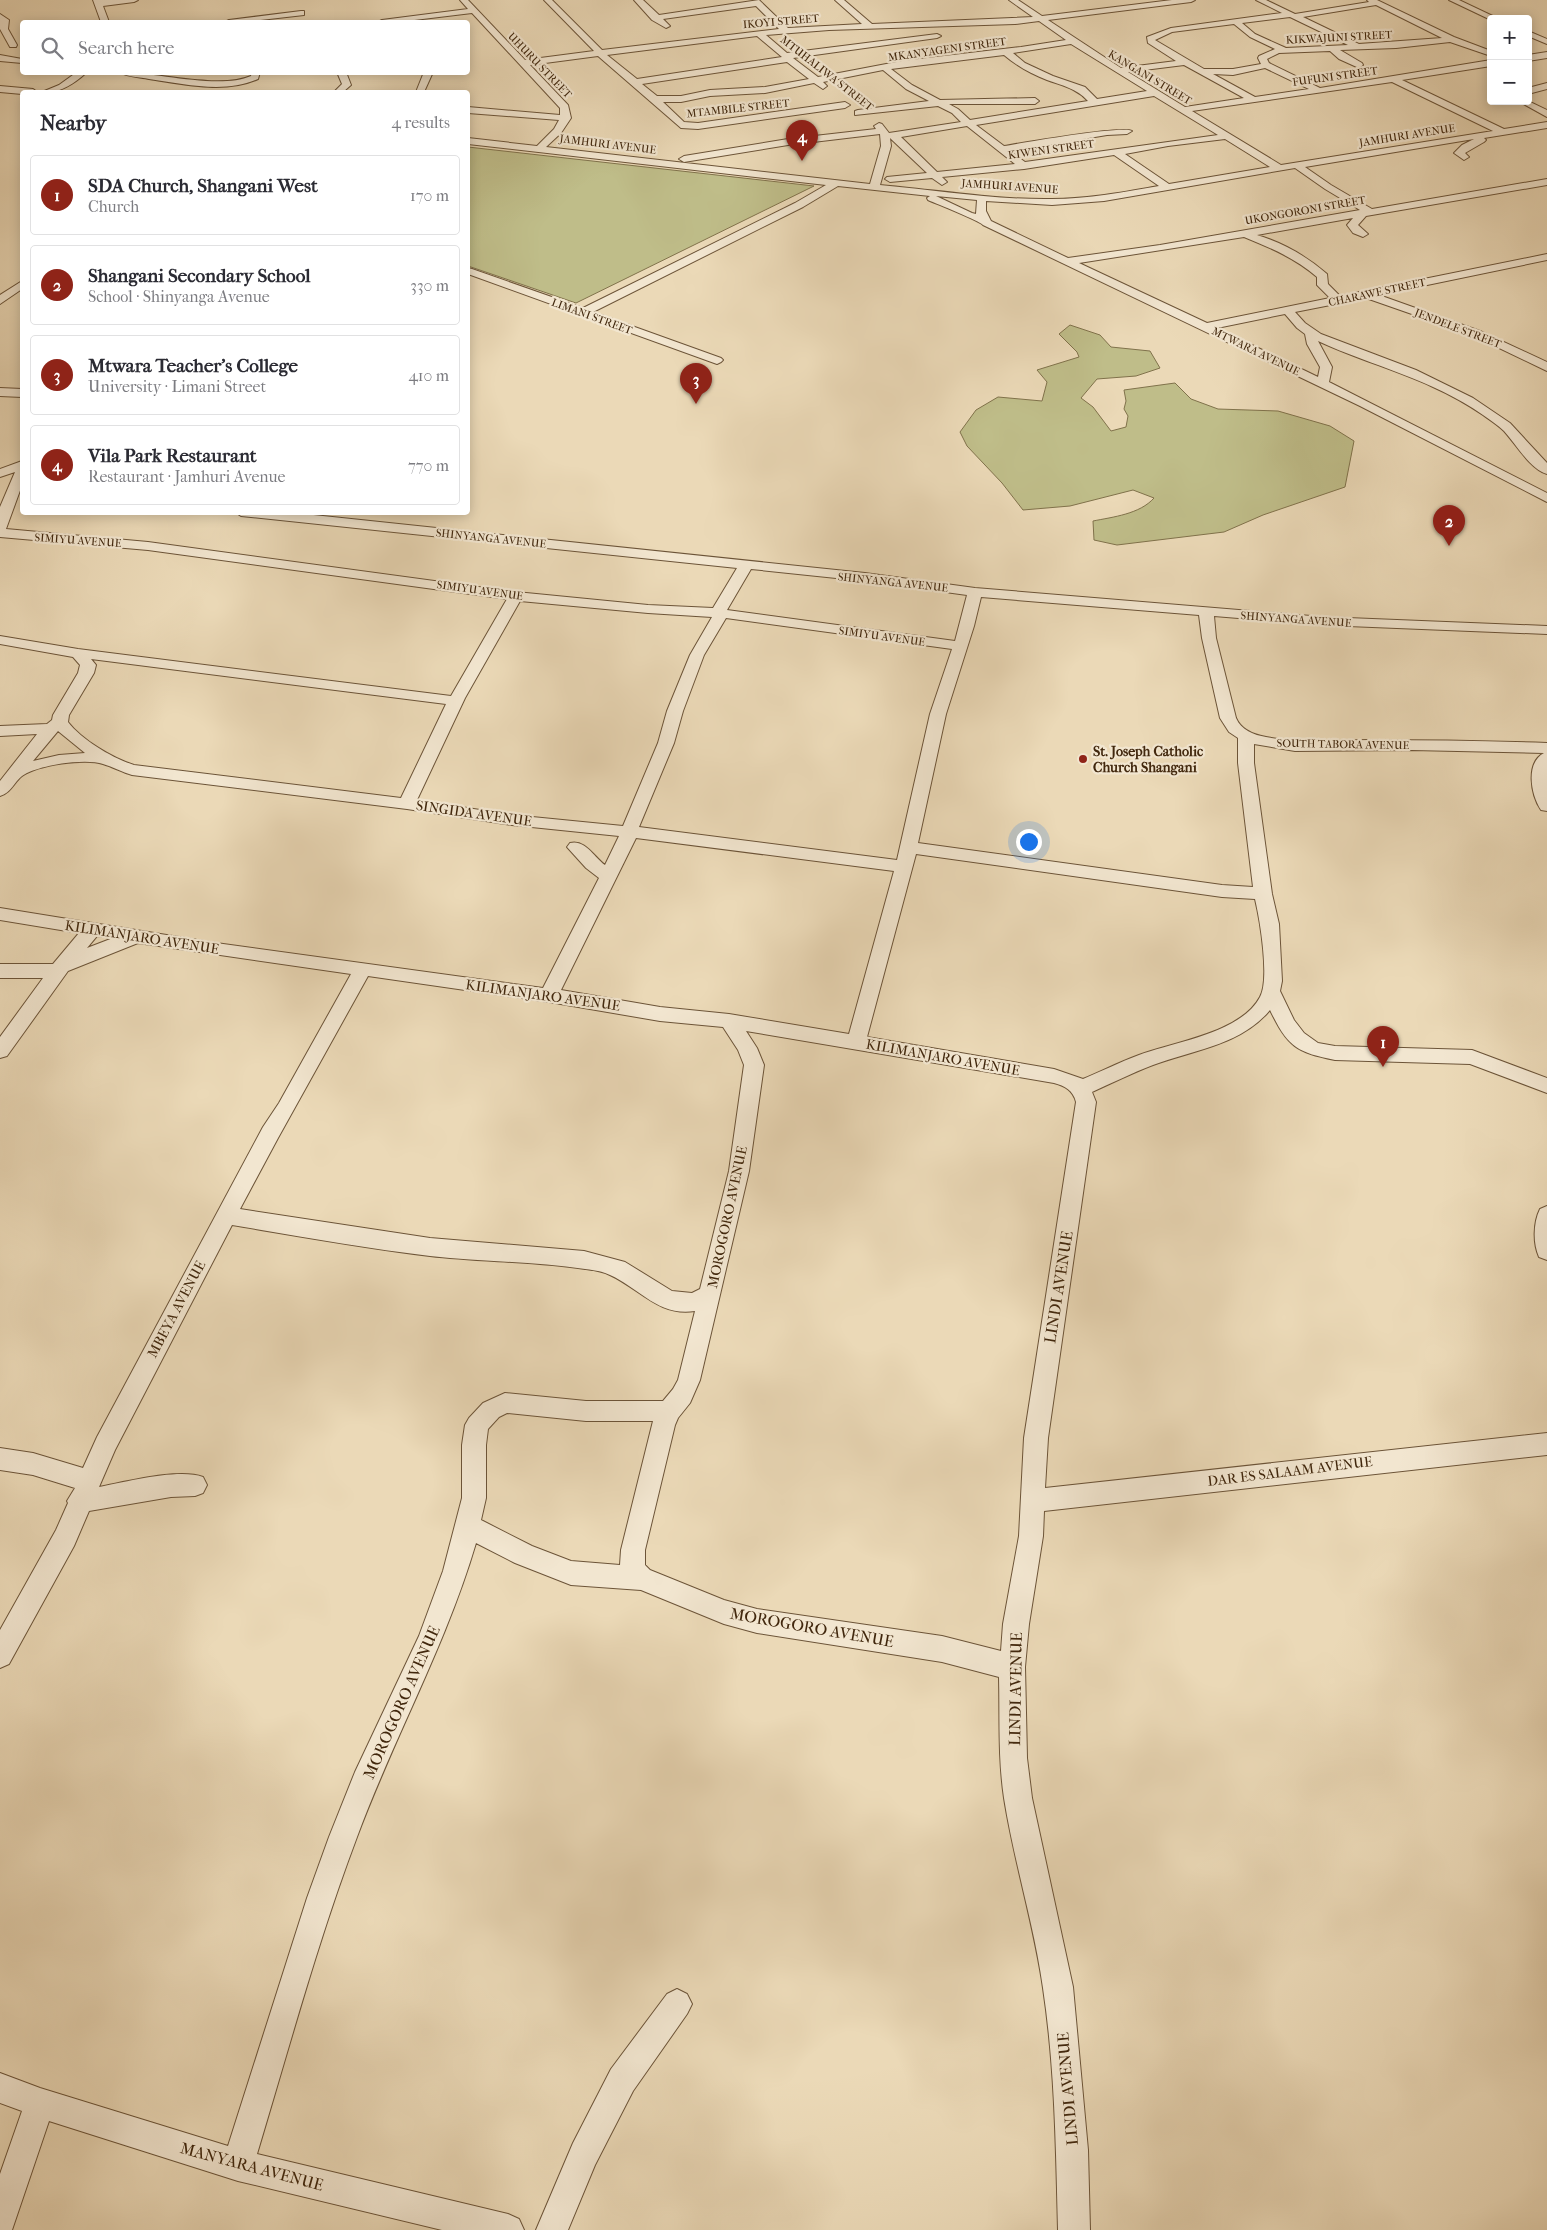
<!DOCTYPE html>
<html lang="en">
<head>
<meta charset="utf-8">
<style>
  :root { --surface:#fff; --page:#f7f7f7; --text:#2b2b33; --muted:#7c7c81; --line:#e1e1e2; --accent:#8f2418 }
  body { margin:0; font-family:"IM FELL French Canon",serif; background:var(--page); color:var(--text) }
  .controls { position:absolute; right:15px; top:15px; display:grid; overflow:hidden; border-radius:5px; box-shadow:0 2px 12px #0003 }
  .controls button { width:45px; height:45px; display:grid; place-items:center; padding:0; border:0; border-bottom:1px solid var(--line); background:var(--surface); color:var(--text); font:25px sans-serif }
  .you { position:absolute; left:1028px; top:841px; width:18px; height:18px; margin:-12px; border:4px solid #fff; border-radius:50%; background:#1a73e8; box-shadow:0 0 0 8px #1a73e833 }
  .badge { display:grid; place-items:center; width:32px; height:32px; border-radius:50%; background:var(--accent); color:#fff; font-size:16px; font-weight:700 }
  .pin { position:absolute; translate:-50% -41px; filter:drop-shadow(0 1px 2px #0008) }
  .pin::after { content:''; position:absolute; top:26px; width:18px; height:15px; background:inherit; clip-path:polygon(0 0,100% 0,50% 100%) }
  .list { margin:0; padding:0; list-style:none }
  h2 { display:flex; justify-content:space-between; align-items:center; height:65px; margin:0; padding:0 20px; font-size:21px }
  h2 small { font-size:16px; font-weight:400; color:var(--muted) }
  .list li { display:grid; grid-template-columns:32px 1fr auto; gap:15px; align-items:center; box-sizing:border-box; height:80px; margin:0 10px 10px; padding:0 10px; border:1px solid var(--line); border-radius:5px }
  .list b { display:block; font-size:19px; white-space:nowrap }
  .list p { margin:0; font-size:16px; white-space:nowrap; color:var(--muted) }
  .list em { font-size:16px; font-style:normal; color:var(--muted) }
  .icon { flex:none; width:28px; height:28px; fill:none; stroke:currentColor; stroke-width:2; stroke-linecap:round; stroke-linejoin:round }
  .map { position:relative; flex:none; width:1547px; height:2230px; overflow:hidden }
  .search { position:absolute; background:var(--surface); box-shadow:0 2px 12px #0003; left:20px; top:20px; width:450px; height:55px; display:flex; align-items:center; gap:12px; box-sizing:border-box; padding:0 18px; border-radius:5px; color:var(--muted); font-size:19px }
  .panel { position:absolute; background:var(--surface); box-shadow:0 2px 12px #0003; left:20px; top:90px; width:450px; height:425px; border-radius:5px }
  .map>svg:first-child { display:block }
  .green { fill:#bfbd89; stroke:#80724b }
  .lines { fill:none; stroke-linecap:round; stroke-linejoin:round }
  .minor-casing { stroke:#6c5438; stroke-width:2 }
  .minor { fill:#f2e6d0; fill-rule:evenodd }
  .poi-dot { fill:#8f2418; stroke:#f2e6d0; stroke-width:2 }
  .labels { text-anchor:middle; stroke-width:4.5; stroke-linejoin:round; paint-order:stroke }
  .far-street-label { font-size:11px; fill:#41270d; stroke:#f2e6d0 }
  .poi-label { font-size:14px; font-weight:bold; fill:#41270d; stroke:#f2e6d0; text-anchor:start }
  .street-label { font-size:14px; fill:#41270d; stroke:#f2e6d0 }
  .near-street-label { font-size:16px; fill:#41270d; stroke:#f2e6d0 }
</style>
</head>
<body>
<div class="map">
<svg width="1547" height="2230" viewBox="0 0 1547 2230">
  <rect width="100%" height="100%" fill="#ebd9b7"/>
  <filter id="stains"><feTurbulence type="fractalNoise" baseFrequency=".004" numOctaves="4"/><feColorMatrix values="0 0 0 0 .2 0 0 0 0 .09 0 0 0 0 .02 0 0 0 .5 -.17"/></filter>
  <radialGradient id="worn" r=".72"><stop offset=".6" stop-color="#630" stop-opacity="0"/><stop offset="1" stop-color="#630" stop-opacity=".3"/></radialGradient>
  <path class="green" d="M468,147L814,186L576,303L468,266Z
    M1070,325L1100,335L1111,347L1150,351L1160,368L1136,376L1097,379L1081,398L1093,407L1111,431L1126,427L1128,416L1124,409L1126,401L1124,390L1175,383L1191,399L1218,409L1278,411L1330,426L1354,441L1345,487L1263,515L1224,532L1117,545L1094,540L1093,521C1113,517 1140,514 1154,498L1133,490L1070,506L1023,510L1002,483L967,446L960,432L976,410L998,397L1042,401L1047,382L1037,370L1079,357L1077,352L1059,334Z"/>
  <g class="lines">
    <defs>
      <path id="minor" d="M93,0H138L134,2L103,6L109,22H101Z
        M460,0H468L525,60L594,51L544,0H552L602,50L779,29L756,6L663,19L670,26L666,28L652,20L634,0H643L659,15L759,0L788,28L862,24L835,0H844L872,24L1033,17L1009,0H1018L1042,16L1172,0H1195L1191,2L1048,20L1121,68L1176,61L1148,43L1147,37L1171,28L1282,13L1256,0H1266L1295,14L1369,2L1367,0H1377L1454,37L1491,51V56L1450,42L1396,48L1340,50L1362,63L1363,65L1359,68L1339,59L1330,51L1279,53L1267,59L1269,63L1320,88L1491,60V66L1402,80L1504,129L1547,122V128L1484,138L1486,140L1484,142L1465,153L1469,157L1464,160L1454,153L1462,145L1474,139L1305,167L1331,185L1372,209L1547,179V185L1366,216L1358,225L1368,234L1363,237L1353,233L1347,225L1353,218L1257,235C1284,243 1306,256 1327,274L1328,284L1340,296L1547,254V260L1379,295L1480,331L1547,362V371L1472,335L1366,298L1295,312L1305,323L1321,334L1416,370L1473,398L1510,423L1547,463V474C1531,470 1515,443 1504,431C1498,425 1490,420 1483,415C1430,378 1374,367 1318,341L1332,367L1329,382L1547,493V502L1360,406L983,225C980,221 937,204 928,200L927,198L930,196L838,186L803,207L593,312L721,358L723,360L721,362L717,364L468,274V268L472,269L583,308L795,203L826,185L468,144V138L537,146L554,129L559,120L468,113V107L560,115V108L472,13L398,22H378L382,20L468,9ZM1376,5L1442,38L1359,44L1303,17ZM1290,17L1348,45L1286,48L1255,34L1242,23ZM1039,21L1066,40L1021,47L902,61L818,77L793,58L937,38L941,36L937,34L787,53L766,35L829,30L1015,24ZM1234,24L1250,37L1275,49L1259,56L1258,58L1261,64L1233,69H1204L1155,40L1172,32ZM757,36L782,57L637,79L607,55ZM1071,44L1147,91L1097,99L1085,87L1053,76L1025,63L1013,53ZM1004,55C1017,66 1031,74 1047,80C1063,86 1076,88 1088,101L970,120L958,109L949,104H1035L1039,101L1035,98L940,100L912,85L891,69ZM598,56L681,128L698,129L845,108L850,105L845,102L698,123L684,122L663,102H681L710,96L765,93L814,83L823,89L827,86L823,82L883,70L906,89L929,101L858,110L855,111V115L938,106L952,113L961,122L889,133L882,124L879,123L874,126L876,129L788,139L684,156L679,159L684,162L788,145L880,134L881,146L870,184L546,147L561,133L571,118L568,105L530,65ZM787,62L809,79L765,87L710,90L681,96H657L642,84ZM1184,65L1244,98L1185,107L1128,72ZM1265,68L1309,89L1255,97L1213,74L1233,75ZM1392,82L1493,131L1281,165L1192,111ZM1154,96L1218,135L1025,162L1010,151L1107,135L1127,134L1132,131C1124,125 1022,143 1004,146L976,125ZM967,126L1015,164L937,172L901,137ZM890,138L927,173L887,177L885,179L890,182L932,178L942,185L947,182L942,177L1024,169L1114,155L1159,186C1124,192 1088,199 1052,199C995,200 937,190 880,185L891,146ZM1225,139L1270,167L1169,184L1125,154L1168,146ZM1295,168L1325,189L1360,210L1160,245L1068,258L991,221L986,211V201L1052,205L1104,201ZM936,196L977,200L976,214L972,213ZM1244,237C1271,248 1295,258 1317,277V285L1330,298L1207,323L1079,263ZM1285,314L1297,328L1305,334L1307,344L1320,367L1318,377L1217,328Z
        M1449,0H1459L1499,19L1491,20Z
        M301,11H304V15L244,22H225L229,20Z
        M0,14L9,20L8,29L17,45L16,47H10L0,29Z
        M1528,31L1547,39V44L1528,36Z
        M1547,52V58L1528,61V55Z
        M0,55L22,59V63L0,61Z
        M77,72H87C74,84 59,94 42,92L59,85Z
        M119,72C156,72 219,90 251,76L252,72H260L258,79C225,94 184,84 149,79C140,77 127,77 119,72Z
        M337,72H346L351,85L343,92H334L342,84Z
        M424,72H433L424,92H416Z
        M1547,83V89L1528,94V88Z
        M0,86L33,89L37,92L22,94L0,92Z
        M1518,101H1528L1547,110V117Z
        M22,281V289L0,304V295Z
        M0,388L22,389V397L0,396Z
        M22,461V485L6,529L148,542L516,592L648,605L713,608L737,568L241,516L235,512H285L865,573L975,588L1323,617L1547,626V634L1323,625L1214,616L1216,638L1236,718C1241,730 1254,735 1266,737C1300,744 1335,740 1369,740C1428,740 1488,741 1547,743V811L1541,810C1531,795 1525,763 1544,753L1412,750L1295,751L1254,744V763L1272,894L1279,924L1282,981L1280,991L1294,1020L1304,1033L1318,1043L1335,1046L1472,1050L1547,1078V1093L1470,1064L1335,1060C1296,1052 1288,1047 1270,1010C1241,1045 1194,1050 1153,1065C1132,1073 1112,1083 1092,1092L1096,1102L1048,1438L1045,1488L1547,1433V1455L1044,1511L1043,1536L1029,1624L1025,1667L1027,1758L1032,1798L1073,1987L1088,2150L1090,2230H1058C1056,2150 1055,2067 1043,1988C1034,1924 1014,1862 1004,1798C998,1758 1000,1717 999,1677L942,1662L757,1633L724,1624L641,1590L571,1585L515,1563L476,1543C446,1645 394,1737 357,1837C318,1940 289,2048 257,2154L508,2214L519,2219L524,2230H442L238,2181L49,2121L12,2230H0V2174L22,2111L0,2103V2073L40,2088L228,2146L307,1898L329,1837L355,1772L419,1636L443,1571L462,1498V1445L465,1425L469,1418L483,1403L505,1393L586,1401H663L673,1389L678,1380L695,1311C659,1317 639,1288 610,1275C602,1271 593,1270 585,1269C534,1261 481,1262 430,1256C364,1248 298,1236 232,1225L115,1450L99,1487C126,1482 179,1468 203,1477L207,1485L203,1493L195,1496L171,1497L89,1511L74,1546L9,1664L0,1668V1630L56,1530L68,1503L67,1501L75,1488L33,1475L0,1470V1448L33,1453L83,1468L97,1437L263,1127L279,1103L351,974L138,943L68,971L7,1056L0,1058V1037L43,978H0V964H53L79,933L0,920V908L216,943L543,988L599,878L586,868L567,847L570,843C585,839 594,857 605,865L619,836L512,825L407,809L132,775C122,772 113,767 103,764C85,758 38,765 22,776C14,782 11,793 0,796V781L37,734L0,736V726L47,724L52,720L53,715L78,673L80,665L73,657L0,644V636L78,649L451,696L507,599L148,550L0,537V507L15,472L0,477V469ZM751,569L865,581L967,595L955,641L727,610ZM981,597L1199,615L1202,638L1220,718L1229,732L1238,738V763L1253,887L1222,885L918,843L946,714L974,626ZM520,601L648,613L712,617L690,655L667,711L658,743L623,826L512,815L417,800L465,698ZM726,618L952,649L930,714L897,860L639,827L674,743L683,711L704,655ZM91,659L446,704L401,798L134,765C112,758 82,740 68,722L69,715L94,673L96,665ZM58,731L85,753L59,755L33,761ZM636,838L894,871L849,1034L729,1014L660,1007L561,990ZM916,854L1222,897L1255,899C1260,920 1270,979 1260,997C1241,1033 1174,1042 1139,1055C1120,1062 1102,1071 1083,1079L1054,1069L867,1037ZM97,936L113,938L87,948ZM368,976L549,1002L660,1021L723,1027L738,1050L744,1065L729,1171L700,1289L692,1293L672,1291L625,1262L584,1251L430,1238L240,1209L278,1138ZM746,1031L1054,1083C1065,1086 1073,1090 1076,1102L1024,1438L1019,1536L1003,1624L1001,1651L942,1636L757,1609L724,1600L650,1570L645,1565V1550L675,1425L678,1418L690,1403L700,1380L749,1171L764,1065L757,1048ZM507,1413L586,1421H653L621,1550L620,1565L571,1561L532,1546L481,1520L486,1498V1445L488,1429L499,1417Z
        M1547,1206V1260L1539,1257C1533,1244 1533,1223 1540,1209Z
        M677,1989L687,1994L692,2004L687,2014L633,2091L595,2165L568,2230H536L573,2143L611,2069L667,1994Z"/>
    </defs>
    <use href="#minor" class="minor-casing"/>
    <use href="#minor" class="minor"/>
  </g>
  <circle class="poi-dot" cx="1083" cy="759" r="5"/>
  <g class="labels">
    <g class="far-street-label">
      <text transform="translate(781 21) rotate(-5)" y="4">IKOYI STREET</text>
      <text transform="translate(1339 37) rotate(-3)" y="4">KIKWAJUNI STREET</text>
      <text transform="translate(947 49) rotate(-8)" y="4">MKANYAGENI STREET</text>
      <text transform="translate(540 65) rotate(46)" y="4">UHURU STREET</text>
      <text transform="translate(827 73) rotate(38)" y="4">MTUHALIWA STREET</text>
      <text transform="translate(1335 76) rotate(-8)" y="4">FUFUNI STREET</text>
      <text transform="translate(1150 77) rotate(31)" y="4">KANGANI STREET</text>
      <text transform="translate(738 108) rotate(-6)" y="4">MTAMBILE STREET</text>
      <text transform="translate(1407 135) rotate(-9)" y="4">JAMHURI AVENUE</text>
      <text transform="translate(608 144) rotate(7)" y="4">JAMHURI AVENUE</text>
      <text transform="translate(1051 149) rotate(-8)" y="4">KIWENI STREET</text>
      <text transform="translate(1010 186) rotate(4)" y="4">JAMHURI AVENUE</text>
      <text transform="translate(1305 210) rotate(-10)" y="4">UKONGORONI STREET</text>
      <text transform="translate(1377 292) rotate(-12)" y="4">CHARAWE STREET</text>
      <text transform="translate(592 316) rotate(20)" y="4">LIMANI STREET</text>
      <text transform="translate(1458 328) rotate(21)" y="4">JENDELE STREET</text>
      <text transform="translate(1256 351) rotate(26)" y="4">MTWARA AVENUE</text>
      <text transform="translate(491 538) rotate(6)" y="4">SHINYANGA AVENUE</text>
      <text transform="translate(78 540) rotate(4)" y="4">SIMIYU AVENUE</text>
      <text transform="translate(893 582) rotate(6)" y="4">SHINYANGA AVENUE</text>
      <text transform="translate(480 590) rotate(8)" y="4">SIMIYU AVENUE</text>
      <text transform="translate(1296 619) rotate(4)" y="4">SHINYANGA AVENUE</text>
      <text transform="translate(882 636) rotate(8)" y="4">SIMIYU AVENUE</text>
      <text transform="translate(1343 744) rotate(1)" y="4">SOUTH TABORA AVENUE</text>
    </g>
    <g class="poi-label">
      <text x="1093" y="756">St. Joseph Catholic<tspan x="1093" dy="16">Church Shangani</tspan></text>
    </g>
    <g class="street-label">
      <text transform="translate(474 813) rotate(8)" y="5">SINGIDA AVENUE</text>
      <text transform="translate(142 937) rotate(9)" y="5">KILIMANJARO AVENUE</text>
      <text transform="translate(543 995) rotate(8)" y="5">KILIMANJARO AVENUE</text>
      <text transform="translate(943 1057) rotate(10)" y="5">KILIMANJARO AVENUE</text>
      <text transform="translate(727 1217) rotate(-78)" y="5">MOROGORO AVENUE</text>
      <text transform="translate(176 1309) rotate(-62)" y="5">MBEYA AVENUE</text>
      <text transform="translate(1290 1471) rotate(-7)" y="5">DAR ES SALAAM AVENUE</text>
    </g>
    <g class="near-street-label">
      <text transform="translate(1058 1287) rotate(-81)" y="6">LINDI AVENUE</text>
      <text transform="translate(812 1627) rotate(10)" y="6">MOROGORO AVENUE</text>
      <text transform="translate(1015 1689) rotate(-89)" y="6">LINDI AVENUE</text>
      <text transform="translate(401 1702) rotate(-66)" y="6">MOROGORO AVENUE</text>
      <text transform="translate(1067 2089) rotate(-95)" y="6">LINDI AVENUE</text>
      <text transform="translate(252 2166) rotate(15)" y="6">MANYARA AVENUE</text>
    </g>
  </g>
  <rect width="100%" height="100%" filter="url(#stains)"/>
  <rect width="100%" height="100%" fill="url(#worn)"/>
</svg>
<div class="controls">
<button>+</button>
<button>−</button>
</div>
<div class="you"></div>
<div class="pin badge" style="left:1383px;top:1067px">1</div>
<div class="pin badge" style="left:1449px;top:546px">2</div>
<div class="pin badge" style="left:696px;top:404px">3</div>
<div class="pin badge" style="left:802px;top:161px">4</div>
<div class="search"><svg class="icon" aria-label="search" viewBox="0 0 24 24"><circle cx="10" cy="10" r="6"/><path d="M15 15l6 6"/></svg>Search here</div>
<section class="panel">
<h2>Nearby<small>4 results</small></h2>
<ul class="list">
<li><span class="badge">1</span><div><b>SDA Church, Shangani West</b><p>Church</p></div><em>170 m</em></li>
<li><span class="badge">2</span><div><b>Shangani Secondary School</b><p>School · Shinyanga Avenue</p></div><em>330 m</em></li>
<li><span class="badge">3</span><div><b>Mtwara Teacher's College</b><p>University · Limani Street</p></div><em>410 m</em></li>
<li><span class="badge">4</span><div><b>Vila Park Restaurant</b><p>Restaurant · Jamhuri Avenue</p></div><em>770 m</em></li>
</ul>
</section>
</div>
</body>
</html>
